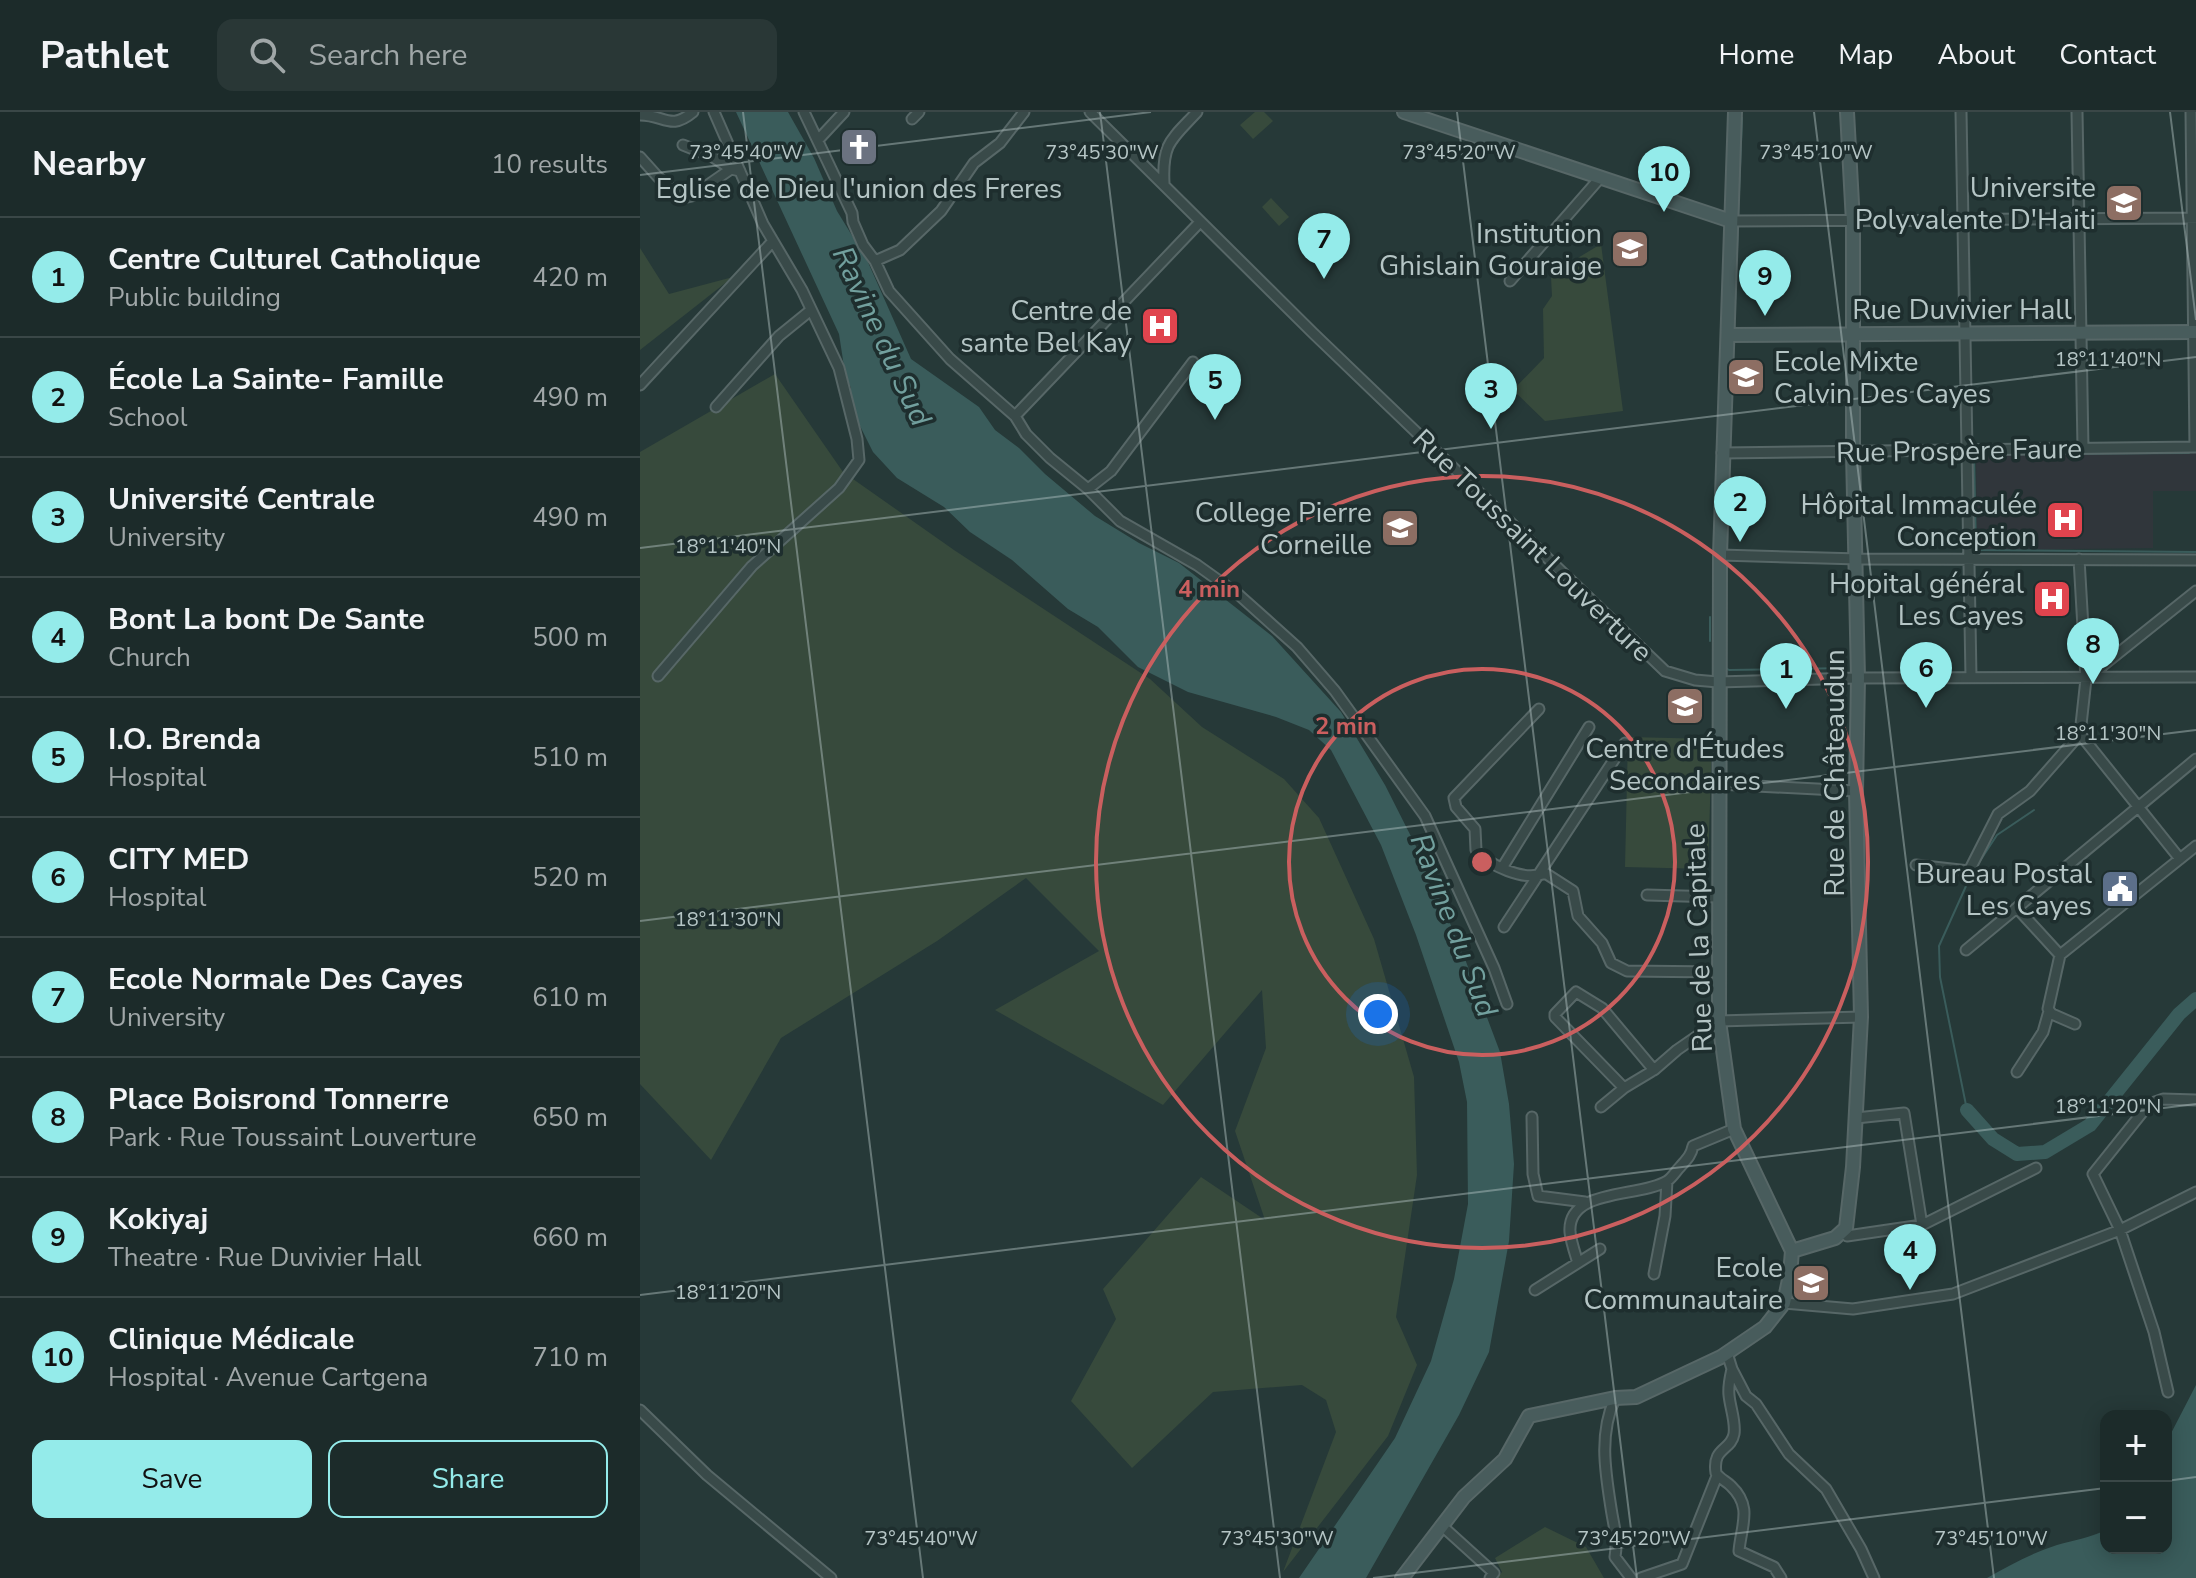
<!DOCTYPE html>
<html lang="en">
<head>
<meta charset="utf-8">
<style>
  :root { --surface:#1c2b2a; --page:#293736; --text:#f1f3f6; --muted:#a0a7a8; --line:#3a4747; --accent:#94ebea }
  body { margin:0; font-family:"Nunito Sans",sans-serif; background:var(--page); color:var(--text) }
  .controls { position:absolute; right:24px; bottom:24px; display:grid; overflow:hidden; border-radius:16px; box-shadow:0 4px 20px #0003 }
  .controls button { width:72px; height:72px; display:grid; place-items:center; padding:0; border:0; border-bottom:2px solid var(--line); background:var(--surface); color:var(--text); font:40px sans-serif }
  .you { position:absolute; left:738px; top:902px; width:28px; height:28px; margin:-20px; border:6px solid #fff; border-radius:50%; background:#1a73e8; box-shadow:0 0 0 12px #1a73e833 }
  .badge { display:grid; place-items:center; width:52px; height:52px; border-radius:50%; background:var(--accent); color:#111; font-size:26px; font-weight:700 }
  .pin { position:absolute; translate:-50% -66px; filter:drop-shadow(0 2px 4px #0008) }
  .pin::after { content:''; position:absolute; top:42px; width:28px; height:24px; background:inherit; clip-path:polygon(0 0,100% 0,50% 100%) }
  .list { margin:0; padding:0; list-style:none }
  h2 { display:flex; justify-content:space-between; align-items:center; height:104px; margin:0; padding:0 32px; font-size:34px }
  h2 small { font-size:26px; font-weight:400; color:var(--muted) }
  .list li { display:grid; grid-template-columns:52px 1fr auto; gap:24px; align-items:center; box-sizing:border-box; height:120px; padding:0 32px; border-top:2px solid var(--line) }
  .list b { display:block; font-size:30px; white-space:nowrap }
  .list p { margin:0; font-size:26px; white-space:nowrap; color:var(--muted) }
  .list em { font-size:26px; font-style:normal; color:var(--muted) }
  .actions { display:flex; gap:16px; padding:24px 32px }
  .actions a { flex:1; padding:18px 0; border:2px solid var(--accent); border-radius:16px; text-align:center; font-size:28px; color:var(--accent) }
  .actions .main { background:var(--accent); color:#111 }
  .icon { flex:none; width:44px; height:44px; fill:none; stroke:currentColor; stroke-width:2; stroke-linecap:round; stroke-linejoin:round }
  .map { position:relative; flex:none; width:1556px; height:1466px; overflow:hidden }
  header { display:flex; align-items:center; gap:48px; box-sizing:border-box; height:112px; padding:0 40px; background:var(--surface); border-bottom:2px solid var(--line) }
  header strong { font-size:38px }
  nav { display:flex; gap:44px; margin-inline-start:auto; font-size:28px }
  .search { width:560px; height:72px; background:var(--page); display:flex; align-items:center; gap:20px; box-sizing:border-box; padding:0 28px; border-radius:16px; color:var(--muted); font-size:30px }
  main { display:flex }
  aside { flex:1; background:var(--surface) }
  .map>svg:first-child { display:block }
  .medical { fill:#30363b }
  .green { fill:#374a3c }
  .water { fill:#3a5c5b }
  .lines { fill:none; stroke-linecap:round; stroke-linejoin:round }
  .stream { stroke:#3a5c5b; stroke-width:2 }
  .river { stroke:#3a5c5b; stroke-width:14 }
  .street-casing { stroke:#576767; stroke-width:13 }
  .secondary-casing { stroke:#576767; stroke-width:16 }
  .street { stroke:#394a49; stroke-width:9 }
  .secondary { stroke:#485c5c; stroke-width:12 }
  .ticks { fill:none; stroke:#b5c5c5; stroke-width:2; stroke-opacity:0.45 }
  .ring { fill:none; stroke:#ca5f5f; stroke-width:4 }
  .labels { text-anchor:middle; stroke-width:7; stroke-linejoin:round; paint-order:stroke }
  .poi-label { font-size:28px; fill:#b5c5c5; stroke:#1e2e2e; text-anchor:end }
  .street-label { font-size:28px; fill:#b5c5c5; stroke:#1e2e2e }
  .water-label { font-size:30px; font-style:italic; fill:#72a09e; stroke:#1e2e2e }
  .ticks-label { font-size:20px; text-anchor:middle; fill:#b5c5c5; stroke:#1e2e2e; stroke-width:7; stroke-linejoin:round; paint-order:stroke }
  .centre { fill:#ca5f5f; stroke:#1e2e2e; stroke-width:4 }
  .ring-label { font-size:24px; text-anchor:middle; font-weight:bold; fill:#ca5f5f; stroke:#1e2e2e; stroke-width:7; stroke-linejoin:round; paint-order:stroke }
</style>
</head>
<body>
<header>
<strong>Pathlet</strong>
<div class="search"><svg class="icon" aria-label="search" viewBox="0 0 24 24"><circle cx="10" cy="10" r="6"/><path d="M15 15l6 6"/></svg>Search here</div>
<nav><a>Home</a><a>Map</a><a>About</a><a>Contact</a></nav>
</header>
<main>
<aside>
<h2>Nearby<small>10 results</small></h2>
<ul class="list">
<li><span class="badge">1</span><div><b>Centre Culturel Catholique</b><p>Public building</p></div><em>420 m</em></li>
<li><span class="badge">2</span><div><b>École La Sainte- Famille</b><p>School</p></div><em>490 m</em></li>
<li><span class="badge">3</span><div><b>Université Centrale</b><p>University</p></div><em>490 m</em></li>
<li><span class="badge">4</span><div><b>Bont La bont De Sante</b><p>Church</p></div><em>500 m</em></li>
<li><span class="badge">5</span><div><b>I.O. Brenda</b><p>Hospital</p></div><em>510 m</em></li>
<li><span class="badge">6</span><div><b>CITY MED</b><p>Hospital</p></div><em>520 m</em></li>
<li><span class="badge">7</span><div><b>Ecole Normale Des Cayes</b><p>University</p></div><em>610 m</em></li>
<li><span class="badge">8</span><div><b>Place Boisrond Tonnerre</b><p>Park · Rue Toussaint Louverture</p></div><em>650 m</em></li>
<li><span class="badge">9</span><div><b>Kokiyaj</b><p>Theatre · Rue Duvivier Hall</p></div><em>660 m</em></li>
<li><span class="badge">10</span><div><b>Clinique Médicale</b><p>Hospital · Avenue Cartgena</p></div><em>710 m</em></li>
</ul>
<div class="actions"><a class="main">Save</a><a>Share</a></div>
</aside>
<div class="map">
<svg width="1556" height="1466" viewBox="0 0 1556 1466">
  <rect width="100%" height="100%" fill="#263938"/>
  <path class="medical" d="M1556,341V379H1513V436L1337,438L1336,343Z"/>
  <path class="green" d="M615,0H624L633,9L613,27L600,13Z
    M631,86L649,105L639,114L622,95Z
    M961,132L983,299L905,309L873,278L904,246L903,197L912,184L911,165L931,150Z
    M0,136L29,182L93,165L0,238Z
    M135,262L203,360L314,438L510,567L562,615L644,667L679,706L734,827L774,965L777,1063L756,1205L777,1253L748,1324L643,1460L696,1320L686,1288L662,1273L573,1280L492,1356L431,1289L476,1207L463,1177L561,1065L625,1108L595,1019L626,936L622,878L523,993L355,898L459,839L386,766L297,829L141,926L71,1048L0,972V340Z
    M988,625L1072,627L1068,757L985,755Z
    M905,1415L946,1435L964,1466H857L862,1460L855,1446Z"/>
  <path class="water" d="M96,0H148L174,46L197,99L227,148L271,247L339,295L355,318L379,336L405,362L455,404L499,431L539,451L632,524L701,600L745,673L786,754L825,847L860,940L869,992L874,1052L869,1129L849,1240L819,1303L726,1466H659L755,1326L791,1249L814,1167L828,1092L827,990L819,950L776,823L741,733L691,638L669,618L636,605L548,580L498,555L458,515L428,497L372,448L330,420L304,395L257,366L233,340L211,296V276L205,261L199,222Z
    M1556,1273V1466H1347C1370,1453 1392,1441 1417,1433C1434,1428 1449,1426 1466,1418V1436H1526V1331Z"/>
  <g class="lines">
    <path class="stream" d="M1442,0V47
      M1098,105L1102,6
      M1444,157L1446,215
      M1094,217L1098,111
      M1446,225L1447,299
      M1092,265L1094,227
      M1387,342L1549,341
      M1334,343L1336,438L1556,440
      M1070,529V505
      M1084,555L1089,558L1206,556
      M1334,758L1357,723L1394,698
      M1327,998L1300,865L1299,834L1331,763"/>
    <path class="river" d="M1327,998L1353,1027L1377,1042L1405,1040L1450,1013L1539,902L1556,887"/>
    <defs>
      <path id="street" d="M164,0L212,101L213,110L223,133L235,149L249,179L310,247L375,304L386,322L410,346L448,377L480,409L557,453L599,483L657,535L695,579L785,704L854,856L867,892
        M450,0L673,221L1025,559L1055,568L1078,570L1218,566L1556,565
        M1321,0L1331,565
        M1437,0L1443,336
        M1551,0L1555,335
        M0,3C25,3 30,19 53,0
        M272,7L279,0
        M178,28L204,0
        M43,33L73,45L91,57
        M0,45L18,65L43,86L52,84L91,57L100,59
        M524,71C522,31 531,28 557,0
        M1091,109L1556,106
        M235,149L260,138L301,99L334,51L360,31L384,0
        M870,169L960,66
        M0,273L133,129
        M76,295L139,224L171,198
        M375,304L560,110
        M1082,341L1556,335
        M448,377L471,359L553,250
        M1080,443L1219,447L1556,448
        M18,564L112,454L199,376L219,348L217,327L199,256L162,178L123,112L74,0
        M1446,567L1556,479
        M899,597L814,686L816,695L835,717L836,738C850,754 884,770 905,761L933,779L938,804L962,831L971,851L987,859L1079,860
        M1440,622L1540,747
        M1078,672L1216,679
        M1276,753L1329,759L1358,702L1390,679L1440,622L1446,567L1439,447
        M862,756L949,615
        M1007,783L1078,785
        M1377,796L1420,843
        M864,815L985,631
        M1326,838L1556,647
        M1435,912L1412,902L1408,897L1420,843L1556,734
        M1377,960L1403,920L1409,899
        M984,976L915,905V902L936,880L962,896L1014,958
        M961,995L984,976L1014,958L1037,938L1079,909L1221,905
        M892,1005L893,1062L898,1084L945,1090
        M1216,1006L1264,1001L1282,1113
        M1204,1121L1207,1124L1282,1113L1396,1056
        M938,1151C935,1141 931,1130 930,1120C927,1076 999,1086 1027,1069C1032,1066 1036,1059 1040,1055C1046,1048 1051,1044 1053,1034L1094,1017
        M1014,1162L1025,1104L1027,1069
        M895,1178L960,1137
        M1144,1191L1213,1197L1313,1182L1480,1118L1556,1080
        M1087,1241L1092,1257L1106,1284L1116,1292L1149,1342L1186,1377L1221,1437L1234,1466
        M1092,1257C1090,1266 1088,1274 1089,1283C1090,1295 1096,1310 1094,1322C1091,1339 1072,1335 1076,1361C1080,1367 1086,1369 1091,1374C1113,1395 1101,1414 1099,1439L1134,1455L1141,1466
        M1528,1280L1514,1220L1480,1118L1453,1062L1509,992L1523,987L1556,988
        M975,1286C959,1322 965,1358 971,1396C974,1416 978,1425 975,1445L991,1466
        M0,1298L67,1363L191,1466
        M801,1413L854,1461L850,1466
        M1001,1466L1042,1452L1077,1364"/>
      <path id="secondary" d="M764,0L1091,109
        M1088,223L1556,220
        M1152,1139L1195,1126L1206,1116L1213,1055L1221,905L1216,679L1218,566L1213,340V110L1207,0
        M762,1466L824,1385L865,1347L889,1304L975,1286L996,1285L1081,1245L1125,1215L1144,1191L1150,1163L1152,1139L1094,1017L1079,909L1080,443L1095,0"/>
    </defs>
    <use href="#street" class="street-casing"/>
    <use href="#secondary" class="secondary-casing"/>
    <use href="#street" class="street"/>
    <use href="#secondary" class="secondary"/>
  </g>
  <path class="ticks" d="M103,0L283,1466M460,0L640,1466M817,0L997,1466M1174,0L1354,1466M1530,0L1556,208M0,63L511,0M0,436L1556,245M0,809L1556,618M0,1183L1556,992M1526,1369L1556,1365M733,1466L1466,1376"/>
  <g class="ring">
    <circle cx="842" cy="750" r="193"/>
    <circle cx="842" cy="750" r="386"/>
  </g>
  <defs>
    <symbol id="church-square" viewBox="-11 -11 22 22"><rect x="-9" y="-9" width="18" height="18" rx="4" fill="#6b7280" stroke="#1e2e2e"/><path d="M-1.2-6h2.4v3.5h3.3v2.4h-3.3V6h-2.4V-.1h-3.3v-2.4h3.3Z" fill="#fff"/></symbol>
    <symbol id="university-square" viewBox="-11 -11 22 22"><rect x="-9" y="-9" width="18" height="18" rx="4" fill="#8d6e63" stroke="#1e2e2e"/><path d="M0-5L7-2L0 1L-7-2ZM-4 1L0 2.5L4 1V4Q0 6-4 4Z" fill="#fff"/></symbol>
    <symbol id="school-square" viewBox="-11 -11 22 22"><rect x="-9" y="-9" width="18" height="18" rx="4" fill="#8d6e63" stroke="#1e2e2e"/><path d="M0-5L7-2L0 1L-7-2ZM-4 1L0 2.5L4 1V4Q0 6-4 4Z" fill="#fff"/></symbol>
    <symbol id="hospital-square" viewBox="-11 -11 22 22"><rect x="-9" y="-9" width="18" height="18" rx="4" fill="#e0444e" stroke="#1e2e2e"/><path d="M-5-5h3v3.5h4V-5h3V5h-3V1.5h-4V5h-3Z" fill="#fff"/></symbol>
    <symbol id="civic-square" viewBox="-11 -11 22 22"><rect x="-9" y="-9" width="18" height="18" rx="4" fill="#5c6f8a" stroke="#1e2e2e"/><path d="M-.6-6.5H3V-4.5H.6V-3L4-1V1h2V6H-6V1h2V-1L-.6-3ZM-1.2 2.5V6h2.4V2.5Z" fill="#fff"/></symbol>
  </defs>
  <g fill-rule="evenodd">
    <use href="#church-square" x="197" y="13" width="44" height="44"/>
    <use href="#university-square" x="1462" y="69" width="44" height="44"/>
    <use href="#school-square" x="968" y="115" width="44" height="44"/>
    <use href="#hospital-square" x="498" y="192" width="44" height="44"/>
    <use href="#school-square" x="1084" y="243" width="44" height="44"/>
    <use href="#hospital-square" x="1403" y="386" width="44" height="44"/>
    <use href="#school-square" x="738" y="394" width="44" height="44"/>
    <use href="#hospital-square" x="1390" y="465" width="44" height="44"/>
    <use href="#school-square" x="1023" y="572" width="44" height="44"/>
    <use href="#civic-square" x="1458" y="755" width="44" height="44"/>
    <use href="#school-square" x="1149" y="1149" width="44" height="44"/>
  </g>
  <g class="labels">
    <g class="poi-label">
      <text x="1456" y="85">Universite<tspan x="1456" dy="32">Polyvalente D'Haiti</tspan></text>
      <text x="219" y="86" text-anchor="middle">Eglise de Dieu l'union des Freres</text>
      <text x="962" y="131">Institution<tspan x="962" dy="32">Ghislain Gouraige</tspan></text>
      <text x="492" y="208">Centre de<tspan x="492" dy="32">sante Bel Kay</tspan></text>
      <text x="1134" y="259" text-anchor="start">Ecole Mixte<tspan x="1134" dy="32">Calvin Des Cayes</tspan></text>
      <text x="1397" y="402">Hôpital Immaculée<tspan x="1397" dy="32">Conception</tspan></text>
      <text x="732" y="410">College Pierre<tspan x="732" dy="32">Corneille</tspan></text>
      <text x="1384" y="481">Hopital général<tspan x="1384" dy="32">Les Cayes</tspan></text>
      <text x="1045" y="646" text-anchor="middle">Centre d'Études<tspan x="1045" dy="32">Secondaires</tspan></text>
      <text x="1452" y="771">Bureau Postal<tspan x="1452" dy="32">Les Cayes</tspan></text>
      <text x="1143" y="1165">Ecole<tspan x="1143" dy="32">Communautaire</tspan></text>
    </g>
    <g class="street-label">
      <text x="1322" y="207">Rue Duvivier Hall</text>
      <text transform="translate(1319 338) rotate(-1)" y="10">Rue Prospère Faure</text>
      <text transform="translate(893 433) rotate(44)" y="10">Rue Toussaint Louverture</text>
      <text transform="translate(1194 661) rotate(-90)" y="10">Rue de Châteaudun</text>
      <text transform="translate(1058 826) rotate(-92)" y="10">Rue de la Capitale</text>
    </g>
    <g class="water-label">
      <text transform="translate(242 224) rotate(65)" y="10">Ravine du Sud</text>
      <text transform="translate(814 813) rotate(69)" y="10">Ravine du Sud</text>
    </g>
  </g>
  <g class="ticks-label">
    <text x="106" y="47">73°45'40"W</text>
    <text x="462" y="47">73°45'30"W</text>
    <text x="819" y="47">73°45'20"W</text>
    <text x="1176" y="47">73°45'10"W</text>
    <text x="1468" y="254">18°11'40"N</text>
    <text x="88" y="441">18°11'40"N</text>
    <text x="1468" y="628">18°11'30"N</text>
    <text x="88" y="814">18°11'30"N</text>
    <text x="1468" y="1001">18°11'20"N</text>
    <text x="88" y="1187">18°11'20"N</text>
    <text x="281" y="1433">73°45'40"W</text>
    <text x="637" y="1433">73°45'30"W</text>
    <text x="994" y="1433">73°45'20"W</text>
    <text x="1351" y="1433">73°45'10"W</text>
  </g>
  <circle cx="842" cy="750" r="12" class="centre"/>
  <g class="ring-label">
    <text x="569" y="485">4 min</text>
    <text x="706" y="622">2 min</text>
  </g>
</svg>
<div class="controls">
<button>+</button>
<button>−</button>
</div>
<div class="you"></div>
<div class="pin badge" style="left:1146px;top:597px">1</div>
<div class="pin badge" style="left:1100px;top:430px">2</div>
<div class="pin badge" style="left:851px;top:317px">3</div>
<div class="pin badge" style="left:1270px;top:1178px">4</div>
<div class="pin badge" style="left:575px;top:308px">5</div>
<div class="pin badge" style="left:1286px;top:596px">6</div>
<div class="pin badge" style="left:684px;top:167px">7</div>
<div class="pin badge" style="left:1453px;top:572px">8</div>
<div class="pin badge" style="left:1125px;top:204px">9</div>
<div class="pin badge" style="left:1024px;top:100px">10</div>
</div>
</main>
</body>
</html>
